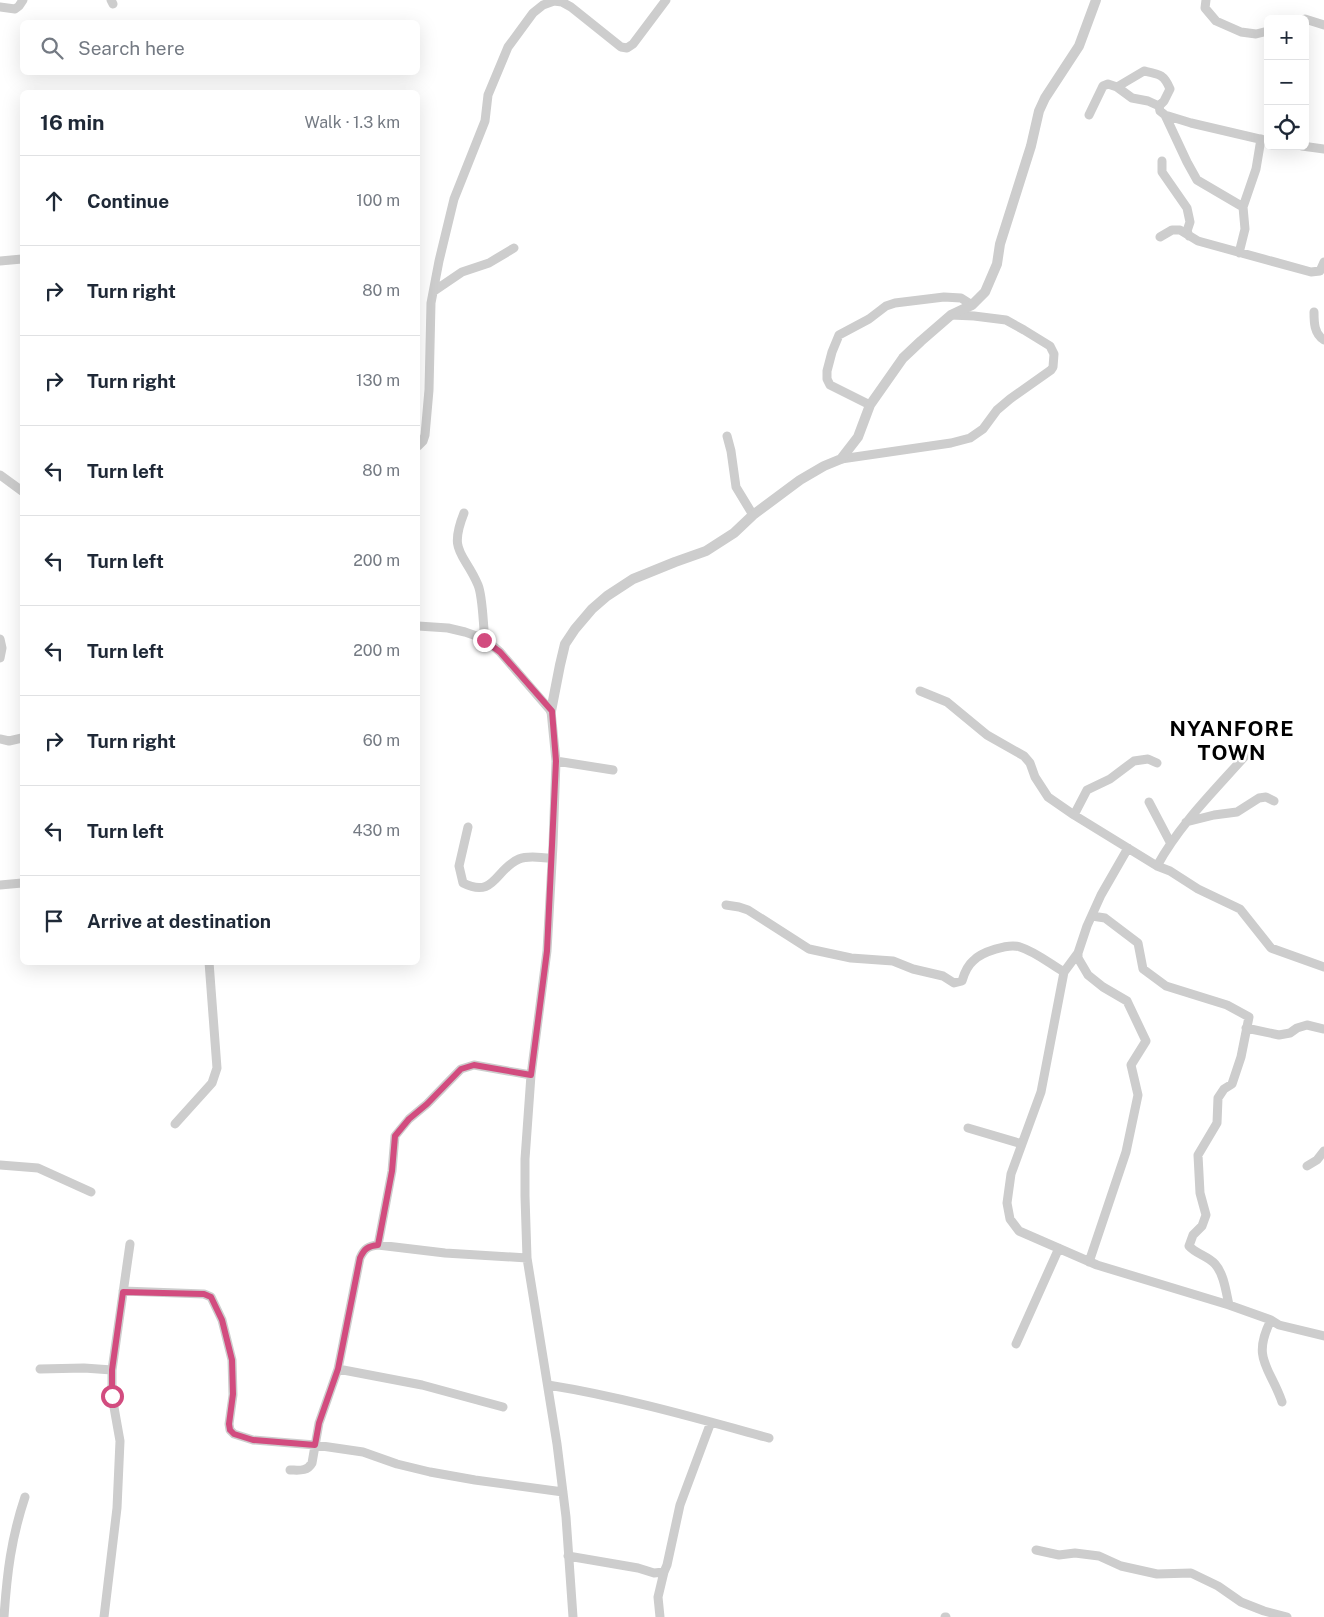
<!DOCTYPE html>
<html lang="en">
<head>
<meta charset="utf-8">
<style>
  :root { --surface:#fff; --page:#f2f2f3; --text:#1f2937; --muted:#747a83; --line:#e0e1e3 }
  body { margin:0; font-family:"Public Sans",sans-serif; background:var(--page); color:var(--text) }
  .controls { position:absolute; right:15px; top:15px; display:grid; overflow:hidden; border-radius:8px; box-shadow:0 5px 20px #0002 }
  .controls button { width:45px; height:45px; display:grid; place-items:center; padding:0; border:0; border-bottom:1px solid var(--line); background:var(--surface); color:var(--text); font:25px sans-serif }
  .stop { position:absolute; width:15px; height:15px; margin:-11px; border:4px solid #d24c7f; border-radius:50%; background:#fff }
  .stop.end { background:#d24c7f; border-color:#fff; box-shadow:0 1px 5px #0008 }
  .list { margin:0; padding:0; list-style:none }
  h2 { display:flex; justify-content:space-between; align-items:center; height:65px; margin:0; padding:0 20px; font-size:21px }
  h2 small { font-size:16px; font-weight:400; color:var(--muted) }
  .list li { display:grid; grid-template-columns:32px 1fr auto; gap:15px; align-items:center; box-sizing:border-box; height:90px; padding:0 20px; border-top:1px solid var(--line) }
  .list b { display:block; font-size:19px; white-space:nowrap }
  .list em { font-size:16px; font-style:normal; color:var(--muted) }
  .icon { flex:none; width:28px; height:28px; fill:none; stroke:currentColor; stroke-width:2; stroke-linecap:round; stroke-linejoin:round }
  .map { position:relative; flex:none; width:1324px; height:1617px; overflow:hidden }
  .search { position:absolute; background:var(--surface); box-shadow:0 5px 20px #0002; left:20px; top:20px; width:400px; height:55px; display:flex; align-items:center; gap:12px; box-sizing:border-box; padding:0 18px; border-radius:8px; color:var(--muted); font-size:19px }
  .panel { position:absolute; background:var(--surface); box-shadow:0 5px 20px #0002; left:20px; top:90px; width:400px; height:875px; border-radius:8px }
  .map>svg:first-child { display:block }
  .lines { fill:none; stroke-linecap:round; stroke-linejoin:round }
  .minor { stroke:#cdcdcd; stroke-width:9 }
  .tertiary { stroke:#cdcdcd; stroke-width:10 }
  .route { stroke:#d24c7f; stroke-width:6 }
  .labels { text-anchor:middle; stroke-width:5; stroke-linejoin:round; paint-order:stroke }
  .district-label { font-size:21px; font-weight:bold; letter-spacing:1px; fill:#000; stroke:#fff }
</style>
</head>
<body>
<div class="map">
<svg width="1324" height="1617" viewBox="0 0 1324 1617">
  <rect width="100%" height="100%" fill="#fff"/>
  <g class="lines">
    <path class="minor" d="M111,0L113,4
      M1206,0L1205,8L1216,21L1241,32L1256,34L1268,31
      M0,7L15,9L19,6L23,0
      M1305,19L1324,25
      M1117,87L1144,71C1159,74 1164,74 1170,89L1164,101L1159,106
      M1089,115L1103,86L1108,84L1117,87L1132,98L1148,101L1159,106L1160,111L1165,115L1191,123L1268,141
      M1165,115L1187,162L1197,180L1243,207
      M1302,146L1324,149
      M1162,161V172L1187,208L1190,222L1187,231L1189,236
      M1160,237L1172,230H1180L1198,241L1311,272L1320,271L1324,262
      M1239,253L1245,229L1243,207L1256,169L1261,139
      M0,261L22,259
      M434,291L462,272L489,263L514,248
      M1314,312C1314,322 1314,334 1324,340
      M870,405L830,385L827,379V371L832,352L839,335L869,319L886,306L895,303L944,297L961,298L972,305
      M727,436L731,451L736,487L753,515
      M418,446L423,441L425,435L429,390L431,303L439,261L454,199L485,121L488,95L508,47L533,13L543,5L554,1L562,2L571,7L621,47L627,48L633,44L666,0
      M841,459L951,443L970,438L983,429L997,410L1010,399L1051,370L1053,367L1054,354L1050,346L1024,330L1006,320L974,316L951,315
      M0,475L22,491
      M464,513C448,553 464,552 478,585C483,597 483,626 485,639
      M418,626L448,628L465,632L485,639L500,652L551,711L556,761L553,845L547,951L531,1075L525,1159V1196L527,1258L557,1444L566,1517L573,1617
      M0,639L2,648L0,658
      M920,691L947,702L987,735L1024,756L1030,763L1035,777L1048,797L1074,815L1157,866L1170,871L1198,889L1240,909L1271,948L1324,967
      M0,739L9,741L22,738
      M556,761L613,770
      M1149,802L1170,842
      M1074,815L1087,790L1110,779L1134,761L1148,759L1157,763
      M1186,822L1214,815L1237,812L1259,798L1266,797L1274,801
      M468,827L459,866L463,883C495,899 495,869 519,859C529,855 540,858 551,858
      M1128,848L1101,895L1087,926L1078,953L1064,972L1041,1092L1011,1174L1007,1203L1010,1219L1019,1231L1097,1265L1229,1305L1271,1320L1279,1325L1324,1336
      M1157,866C1180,824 1214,791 1246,755
      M0,885L22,883
      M726,905L739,907L748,910L809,949L851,958L893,961L913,969L943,976L954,983L962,981C964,974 967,966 973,961C981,952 1009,943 1020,947C1036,952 1050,964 1064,972
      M1092,916L1105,918L1138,943L1143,969L1166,986L1227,1005L1249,1017L1241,1057L1232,1084L1224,1089L1218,1098L1217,1123L1198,1155L1200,1193L1206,1215L1202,1226L1193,1235L1189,1246C1196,1254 1208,1256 1215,1264C1224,1274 1226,1292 1229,1305
      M1078,953V958L1088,975L1103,987L1127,1001L1146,1041L1131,1065L1138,1095L1126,1152L1089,1262
      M1246,1028L1279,1035L1290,1033L1297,1028L1307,1025L1324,1029
      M175,1124L212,1083L217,1068L209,962
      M968,1128L1022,1144
      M0,1165L38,1168L91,1192
      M1307,1166L1317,1160L1324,1151
      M378,1245L392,1171L395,1136L409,1119L427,1104L461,1069L474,1065L531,1075
      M123,1291L204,1294L211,1297L222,1320L232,1360L233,1395L229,1424L230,1430L234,1434L253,1440L315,1445L363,1452L397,1464L430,1472L475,1480L563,1492
      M1271,1320C1251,1359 1270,1367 1282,1402
      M1016,1344L1059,1248
      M40,1369L84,1368L112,1370
      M338,1369L422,1385L503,1407
      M548,1385C623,1397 696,1418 769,1438
      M290,1470C298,1470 307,1472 312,1463L319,1423L338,1369L360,1258C364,1249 368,1246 378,1245L445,1253L527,1258
      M1036,1550L1059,1555L1075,1553L1099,1556L1121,1566L1157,1574L1191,1573L1218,1586L1241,1602L1264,1611L1287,1617
      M568,1556L638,1568L654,1573L664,1572L667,1565L680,1505L711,1422
      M4,1617C7,1573 11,1539 25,1497
      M104,1617L117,1508L120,1441L112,1396V1370L130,1244
      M660,1617L658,1597L664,1572
      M945,1617H946"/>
    <path class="tertiary" d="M551,711L560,665L565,644L575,629L592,609L607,596L633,579L675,562L706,551L734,533L753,515L800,480L824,466L841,459L858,437L870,405L903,358L921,341L951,315L972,305L985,292L997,264L1000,244L1031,146L1039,111L1045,98L1079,46L1096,0"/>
  </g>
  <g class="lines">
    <path class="route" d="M112,1396V1370L123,1292L204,1294L211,1297L222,1320L232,1360L233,1394L229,1424L230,1430L234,1434L253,1440L315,1445L319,1423L338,1369L360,1258C364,1249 368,1246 378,1245L392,1171L395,1136L409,1119L427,1104L461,1069L474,1065L531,1075L547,951L556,761L552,711L500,652L484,640"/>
  </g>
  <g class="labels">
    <g class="district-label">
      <text x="1232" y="736">NYANFORE<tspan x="1232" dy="24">TOWN</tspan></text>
    </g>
  </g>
</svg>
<div class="controls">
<button>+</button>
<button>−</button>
<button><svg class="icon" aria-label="locate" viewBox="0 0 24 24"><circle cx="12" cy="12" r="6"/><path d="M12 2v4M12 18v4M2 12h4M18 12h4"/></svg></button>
</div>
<div class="stop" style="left:112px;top:1396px"></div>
<div class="stop end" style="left:484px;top:640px"></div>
<div class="search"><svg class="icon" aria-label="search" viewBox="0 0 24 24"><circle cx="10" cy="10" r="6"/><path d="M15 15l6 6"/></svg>Search here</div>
<section class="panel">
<h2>16 min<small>Walk · 1.3 km</small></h2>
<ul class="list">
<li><svg class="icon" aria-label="ahead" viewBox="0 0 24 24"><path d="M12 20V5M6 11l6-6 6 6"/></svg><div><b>Continue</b></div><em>100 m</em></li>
<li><svg class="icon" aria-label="right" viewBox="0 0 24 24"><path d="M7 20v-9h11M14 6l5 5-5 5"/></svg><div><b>Turn right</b></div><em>80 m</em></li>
<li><svg class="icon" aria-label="right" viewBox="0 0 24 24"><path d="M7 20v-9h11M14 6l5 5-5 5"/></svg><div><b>Turn right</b></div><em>130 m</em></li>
<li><svg class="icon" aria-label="left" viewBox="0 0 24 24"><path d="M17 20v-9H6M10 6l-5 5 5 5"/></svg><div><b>Turn left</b></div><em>80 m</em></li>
<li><svg class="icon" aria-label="left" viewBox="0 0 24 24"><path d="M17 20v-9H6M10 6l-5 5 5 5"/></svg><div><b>Turn left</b></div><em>200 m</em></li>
<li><svg class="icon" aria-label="left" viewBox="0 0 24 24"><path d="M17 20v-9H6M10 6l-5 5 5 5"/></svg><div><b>Turn left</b></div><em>200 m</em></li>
<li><svg class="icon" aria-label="right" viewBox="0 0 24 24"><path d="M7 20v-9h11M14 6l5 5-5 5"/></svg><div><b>Turn right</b></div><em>60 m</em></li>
<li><svg class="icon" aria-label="left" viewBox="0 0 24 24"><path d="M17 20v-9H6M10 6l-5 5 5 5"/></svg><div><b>Turn left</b></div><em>430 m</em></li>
<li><svg class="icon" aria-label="arrive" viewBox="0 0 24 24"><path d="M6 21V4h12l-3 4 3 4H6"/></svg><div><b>Arrive at destination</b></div></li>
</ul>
</section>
</div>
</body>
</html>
